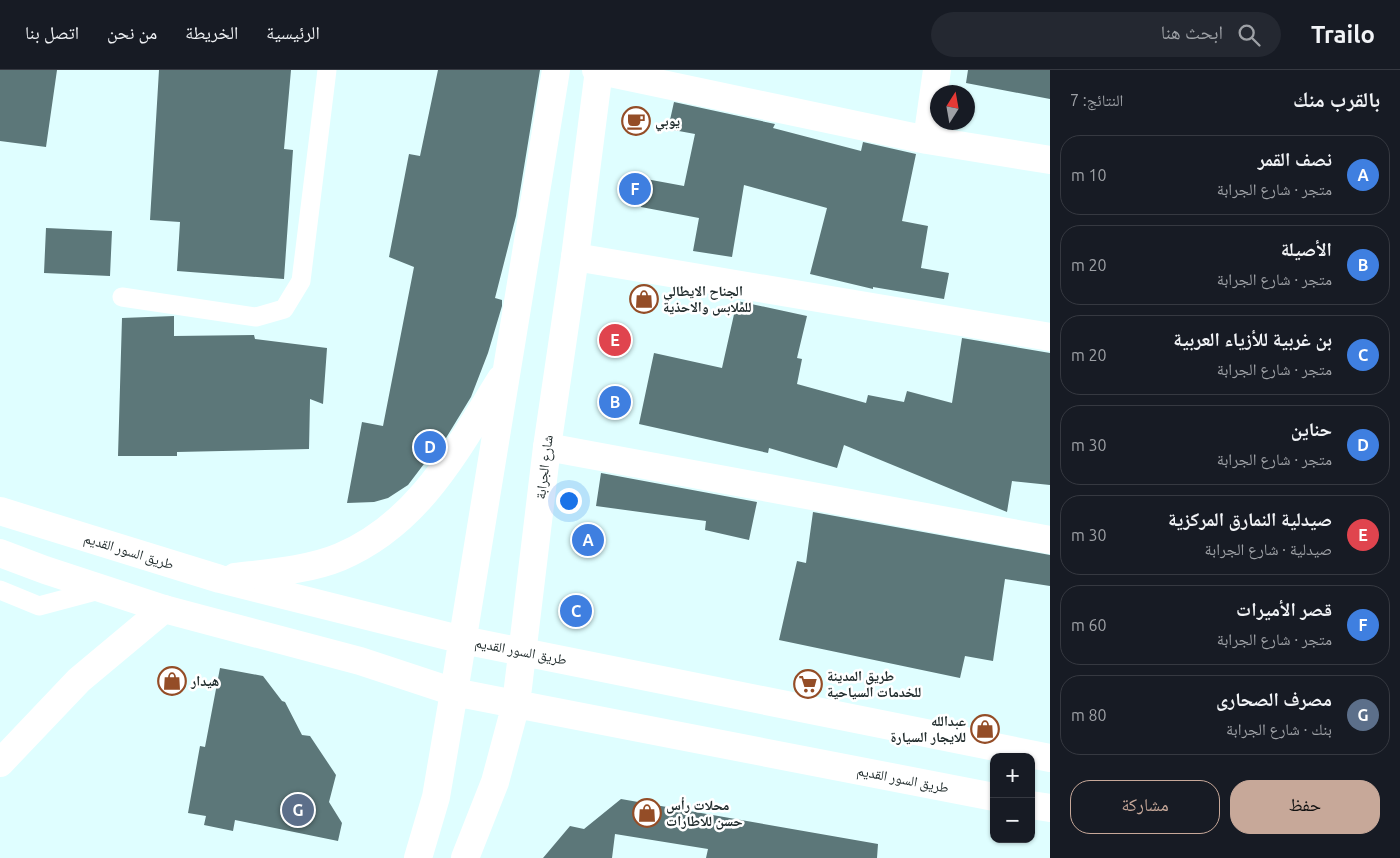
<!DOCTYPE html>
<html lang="ar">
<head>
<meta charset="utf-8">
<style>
  :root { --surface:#171b24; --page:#242831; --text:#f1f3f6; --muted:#9ea1a6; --line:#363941; --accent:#c7a899 }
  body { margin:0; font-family:Ubuntu,"Noto Naskh Arabic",sans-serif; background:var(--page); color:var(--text); direction:rtl }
  .controls { position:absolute; right:15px; bottom:15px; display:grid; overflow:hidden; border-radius:10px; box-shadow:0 1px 4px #0004 }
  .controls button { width:45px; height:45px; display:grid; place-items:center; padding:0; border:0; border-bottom:1px solid var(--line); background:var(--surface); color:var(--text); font:25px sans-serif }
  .compass { position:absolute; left:930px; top:15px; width:45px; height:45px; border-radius:50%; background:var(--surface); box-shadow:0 1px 4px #0004; rotate:11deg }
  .you { position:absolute; left:568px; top:430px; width:18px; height:18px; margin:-12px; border:4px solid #fff; border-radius:50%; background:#1a73e8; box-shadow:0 0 0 8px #1a73e833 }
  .badge { display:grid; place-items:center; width:32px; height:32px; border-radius:50%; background:var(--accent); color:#fff; font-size:16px; font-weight:700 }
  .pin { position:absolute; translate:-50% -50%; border:2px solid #fff; box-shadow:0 1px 5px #0006 }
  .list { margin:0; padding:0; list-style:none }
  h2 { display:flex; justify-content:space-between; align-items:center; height:65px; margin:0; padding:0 20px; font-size:21px }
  h2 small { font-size:16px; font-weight:400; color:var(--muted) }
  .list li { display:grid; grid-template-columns:32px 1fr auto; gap:15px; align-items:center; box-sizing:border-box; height:80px; margin:0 10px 10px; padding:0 10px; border:1px solid var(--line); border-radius:20px }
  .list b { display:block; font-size:19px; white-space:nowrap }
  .list p { margin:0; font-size:16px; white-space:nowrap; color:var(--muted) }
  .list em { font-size:16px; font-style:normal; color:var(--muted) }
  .actions { display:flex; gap:10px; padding:15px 20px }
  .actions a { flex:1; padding:11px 0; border:1px solid var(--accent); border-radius:20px; text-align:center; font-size:18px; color:var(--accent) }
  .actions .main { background:var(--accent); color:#111 }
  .icon { flex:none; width:28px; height:28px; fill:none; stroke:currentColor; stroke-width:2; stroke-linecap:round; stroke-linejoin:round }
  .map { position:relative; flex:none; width:1050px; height:788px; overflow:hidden; direction:ltr }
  header { display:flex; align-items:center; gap:30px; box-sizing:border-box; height:70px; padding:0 25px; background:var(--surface); border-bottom:1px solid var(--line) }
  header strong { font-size:24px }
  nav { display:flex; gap:28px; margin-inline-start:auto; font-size:18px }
  .search { width:350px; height:45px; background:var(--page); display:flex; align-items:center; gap:12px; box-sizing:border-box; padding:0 18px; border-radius:28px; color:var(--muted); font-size:19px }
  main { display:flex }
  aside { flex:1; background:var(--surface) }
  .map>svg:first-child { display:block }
  .building { fill:#5c7779 }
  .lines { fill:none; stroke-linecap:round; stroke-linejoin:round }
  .lane { stroke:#fff; stroke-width:19 }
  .street { stroke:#fff; stroke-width:28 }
  .primary { stroke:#fff; stroke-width:28 }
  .labels { text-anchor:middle; stroke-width:5; stroke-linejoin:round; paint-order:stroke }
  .poi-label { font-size:14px; font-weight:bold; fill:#212c2d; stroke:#fff; text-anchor:start }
  .street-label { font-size:14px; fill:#212c2d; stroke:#fff }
</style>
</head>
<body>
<header>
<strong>Trailo</strong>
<div class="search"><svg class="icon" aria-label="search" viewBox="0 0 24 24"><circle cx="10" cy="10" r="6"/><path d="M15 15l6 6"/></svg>ابحث هنا</div>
<nav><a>الرئيسية</a><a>الخريطة</a><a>من نحن</a><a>اتصل بنا</a></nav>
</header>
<main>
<aside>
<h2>بالقرب منك<small>النتائج: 7</small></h2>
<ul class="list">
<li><span class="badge" style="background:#3f7fe0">A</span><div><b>نصف القمر</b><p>متجر · شارع الجرابة</p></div><em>10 m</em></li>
<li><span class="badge" style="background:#3f7fe0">B</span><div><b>الأصيلة</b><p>متجر · شارع الجرابة</p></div><em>20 m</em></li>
<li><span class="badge" style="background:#3f7fe0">C</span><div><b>بن غربية للأزياء العربية</b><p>متجر · شارع الجرابة</p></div><em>20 m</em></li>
<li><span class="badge" style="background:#3f7fe0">D</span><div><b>حناين</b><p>متجر · شارع الجرابة</p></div><em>30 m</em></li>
<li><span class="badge" style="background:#e0444e">E</span><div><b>صيدلية النمارق المركزية</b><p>صيدلية · شارع الجرابة</p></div><em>30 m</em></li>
<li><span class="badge" style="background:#3f7fe0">F</span><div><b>قصر الأميرات</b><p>متجر · شارع الجرابة</p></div><em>60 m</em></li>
<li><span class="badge" style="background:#5c6f8a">G</span><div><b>مصرف الصحارى</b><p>بنك · شارع الجرابة</p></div><em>80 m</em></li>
</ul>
<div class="actions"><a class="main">حفظ</a><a>مشاركة</a></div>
</aside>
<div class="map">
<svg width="1050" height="788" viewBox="0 0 1050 788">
  <rect width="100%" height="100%" fill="#dffeff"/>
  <path class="building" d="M0,0H57L46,77L0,71Z
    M159,0H291L284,79L293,80L284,209L177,201L180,152L150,150Z
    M438,0H540L516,146L495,228L502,230V236L488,283L471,327L446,368L437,366L430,386L408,415L388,428L374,432L347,433L362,352L383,356L414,197L389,187L409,84L420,86Z
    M968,0H1050V29L966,13Z
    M674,32L775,54L773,58L861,81L863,72L916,84L902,151L928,156L921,198L949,203L944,229L873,217V219L810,204L827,138L744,115L732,187L693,181L699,148L641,137L646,109L684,116L695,64L668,59Z
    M46,158L112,161L110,206L44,203Z
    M737,231L807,246L797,288L802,289L797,314L866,333L868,325L904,332L907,321L952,333L962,268L1050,283V415L1012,411L1007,442L844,375L837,398L769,378L768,383L639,354L654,283L722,298Z
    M174,246V266L254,265L255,269L327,278L323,334L310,329L309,379L177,382V386H118L122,248Z
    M601,403L757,432L749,470L705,460L706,451L596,436Z
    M813,442L1050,485V516L1005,509L993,591L965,586L960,608L779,570L797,491L806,493Z
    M220,598L263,606L282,631L285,632L302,665L310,666L336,705L329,732L342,753L338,771L235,750L233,761L204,755L206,746L188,743L200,676L205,677Z
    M621,729L878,774L877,788H706L708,779L615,764L612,788H543L570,756L584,759Z"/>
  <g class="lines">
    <path class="lane" d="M122,227L256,247L284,239L301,211L327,0
      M0,520L39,536L103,519"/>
    <path class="street" d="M596,0L927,70L1050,90
      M927,70L937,0
      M575,187L1050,267
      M547,377L1050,470
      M0,693L79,610L164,539"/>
    <path class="primary" d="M0,441L220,509L463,570L1050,688
      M0,483L45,500L164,539L360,591L454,622L994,727
      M235,507C268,503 309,500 340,487C420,453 457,379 501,309
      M1031,735L1050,738
      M418,788L436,727L454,622L556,0
      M465,788L495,712L516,634L547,377L575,187L599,0"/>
  </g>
  <defs>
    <symbol id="cafe-ring" viewBox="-11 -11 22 22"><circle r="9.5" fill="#fff" stroke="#944d27" stroke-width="1.5"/><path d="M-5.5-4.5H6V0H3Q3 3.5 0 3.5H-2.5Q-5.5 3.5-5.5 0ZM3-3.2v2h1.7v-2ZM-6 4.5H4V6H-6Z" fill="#944d27"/></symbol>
    <symbol id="shop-ring" viewBox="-11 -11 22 22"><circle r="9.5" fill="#fff" stroke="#944d27" stroke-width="1.5"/><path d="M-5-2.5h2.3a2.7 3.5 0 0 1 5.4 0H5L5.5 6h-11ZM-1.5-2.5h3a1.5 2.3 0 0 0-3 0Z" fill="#944d27"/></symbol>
    <symbol id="supermarket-ring" viewBox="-11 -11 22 22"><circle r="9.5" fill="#fff" stroke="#944d27" stroke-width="1.5"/><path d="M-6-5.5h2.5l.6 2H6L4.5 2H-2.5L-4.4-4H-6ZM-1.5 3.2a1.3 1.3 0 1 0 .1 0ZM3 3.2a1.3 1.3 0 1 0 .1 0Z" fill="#944d27"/></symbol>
  </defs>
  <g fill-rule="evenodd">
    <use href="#cafe-ring" x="620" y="35" width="32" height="32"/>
    <use href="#shop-ring" x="628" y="213" width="32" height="32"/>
    <use href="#shop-ring" x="156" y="595" width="32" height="32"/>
    <use href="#supermarket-ring" x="792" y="598" width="32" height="32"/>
    <use href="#shop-ring" x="969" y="643" width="32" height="32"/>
    <use href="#shop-ring" x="631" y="727" width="32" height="32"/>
  </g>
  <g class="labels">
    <g class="poi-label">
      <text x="655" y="56">يوبي</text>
      <text x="663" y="226">الجناح الايطالي<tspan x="663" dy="16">للملابس والاحذية</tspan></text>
      <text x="827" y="611">طريق المدينة<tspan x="827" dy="16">للخدمات السياحية</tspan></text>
      <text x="191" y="616">هيدار</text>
      <text x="966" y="656" text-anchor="end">عبدالله<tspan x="966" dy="16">للايجار السيارة</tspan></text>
      <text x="666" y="740">محلات رأس<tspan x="666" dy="16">حسن للاطارات</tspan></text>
    </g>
    <g class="street-label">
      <text transform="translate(544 397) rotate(-83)" y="5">شارع الجرابة</text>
      <text transform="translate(129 481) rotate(17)" y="5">طريق السور القديم</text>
      <text transform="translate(521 581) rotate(11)" y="5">طريق السور القديم</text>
      <text transform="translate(903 709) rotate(11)" y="5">طريق السور القديم</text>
    </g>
  </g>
</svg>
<div class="controls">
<button>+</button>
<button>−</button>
</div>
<svg class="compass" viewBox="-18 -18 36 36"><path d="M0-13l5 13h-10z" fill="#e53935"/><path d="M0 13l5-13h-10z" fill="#9ea1a6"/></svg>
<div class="you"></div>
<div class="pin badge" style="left:588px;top:470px;background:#3f7fe0">A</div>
<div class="pin badge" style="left:615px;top:332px;background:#3f7fe0">B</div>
<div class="pin badge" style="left:576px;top:541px;background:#3f7fe0">C</div>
<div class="pin badge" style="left:430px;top:377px;background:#3f7fe0">D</div>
<div class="pin badge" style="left:615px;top:270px;background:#e0444e">E</div>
<div class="pin badge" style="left:635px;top:119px;background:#3f7fe0">F</div>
<div class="pin badge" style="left:298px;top:740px;background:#5c6f8a">G</div>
</div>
</main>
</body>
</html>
